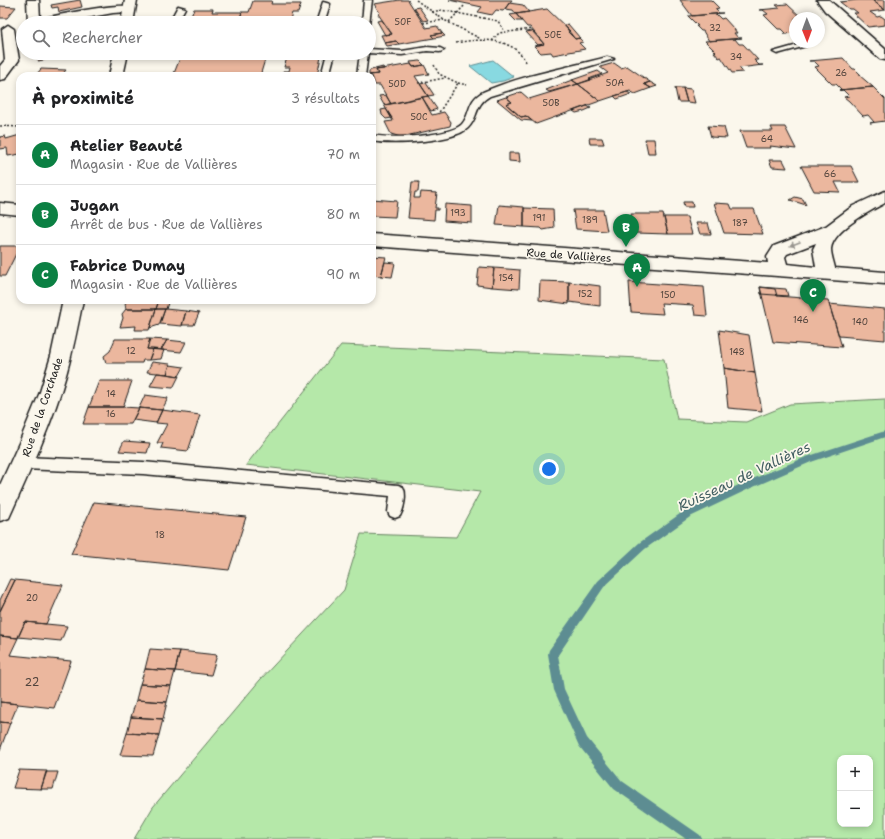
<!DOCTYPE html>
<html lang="fr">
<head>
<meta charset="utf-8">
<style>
  :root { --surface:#fff; --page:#f6f6f6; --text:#202124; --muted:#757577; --line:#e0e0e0; --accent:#0b8043 }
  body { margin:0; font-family:"Shantell Sans",sans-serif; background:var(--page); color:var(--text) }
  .controls { position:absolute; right:12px; bottom:12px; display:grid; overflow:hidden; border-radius:8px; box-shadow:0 2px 6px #0003 }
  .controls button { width:36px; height:36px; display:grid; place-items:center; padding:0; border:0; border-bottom:1px solid var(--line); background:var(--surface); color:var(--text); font:20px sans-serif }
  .compass { position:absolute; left:789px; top:12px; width:36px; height:36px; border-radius:50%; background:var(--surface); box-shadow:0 2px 6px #0003; rotate:179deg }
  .you { position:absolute; left:549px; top:469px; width:14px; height:14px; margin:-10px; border:3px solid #fff; border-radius:50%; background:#1a73e8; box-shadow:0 0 0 6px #1a73e833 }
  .badge { display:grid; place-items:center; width:26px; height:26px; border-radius:50%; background:var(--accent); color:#fff; font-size:13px; font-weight:700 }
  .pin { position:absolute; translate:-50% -33px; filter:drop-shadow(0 1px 2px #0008) }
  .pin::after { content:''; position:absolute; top:21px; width:14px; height:12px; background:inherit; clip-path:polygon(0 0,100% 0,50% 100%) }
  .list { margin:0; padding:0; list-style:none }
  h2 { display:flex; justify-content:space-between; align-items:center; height:52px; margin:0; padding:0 16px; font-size:17px }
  h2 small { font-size:13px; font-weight:400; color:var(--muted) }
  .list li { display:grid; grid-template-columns:26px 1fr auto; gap:12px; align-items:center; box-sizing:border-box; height:60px; padding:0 16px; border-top:1px solid var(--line) }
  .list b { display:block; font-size:15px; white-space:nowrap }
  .list p { margin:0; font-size:13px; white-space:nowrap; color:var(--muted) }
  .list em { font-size:13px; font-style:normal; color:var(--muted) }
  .icon { flex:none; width:22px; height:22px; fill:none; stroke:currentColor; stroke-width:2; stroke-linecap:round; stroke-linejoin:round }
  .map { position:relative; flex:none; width:885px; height:839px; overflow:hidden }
  .search { position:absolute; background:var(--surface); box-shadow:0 2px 6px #0003; left:16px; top:16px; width:360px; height:44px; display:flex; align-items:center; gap:10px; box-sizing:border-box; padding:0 14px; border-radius:22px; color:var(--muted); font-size:15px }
  .panel { position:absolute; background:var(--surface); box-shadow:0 2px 6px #0003; left:16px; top:72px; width:360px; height:232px; border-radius:12px }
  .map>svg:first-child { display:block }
  .green { fill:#b5e8a9; stroke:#688262; fill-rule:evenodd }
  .water { fill:#88d9e1; stroke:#5d8d92 }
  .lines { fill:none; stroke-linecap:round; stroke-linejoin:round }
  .stream { fill:#5d8d92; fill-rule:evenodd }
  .building { fill:#ebb79e; stroke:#1c1c1c }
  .lane-casing { stroke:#1c1c1c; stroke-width:3 }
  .street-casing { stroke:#1c1c1c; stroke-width:3 }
  .secondary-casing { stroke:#1c1c1c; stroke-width:3 }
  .path { stroke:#1c1c1c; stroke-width:1.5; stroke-dasharray:2 2; stroke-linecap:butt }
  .lane { fill:#fbf7ec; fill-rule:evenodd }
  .street { fill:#fbf7ec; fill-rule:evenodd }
  .secondary { fill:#fbf7ec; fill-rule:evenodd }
  .oneway { fill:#97948e }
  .labels { text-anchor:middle; stroke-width:3.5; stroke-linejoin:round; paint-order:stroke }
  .number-label { font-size:9px; fill:#50433c }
  .street-label { font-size:11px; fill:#1c1c1c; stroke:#fbf7ec }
  .near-number-label { font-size:11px; fill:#50433c }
  .near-water-label { font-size:14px; font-style:italic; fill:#425e61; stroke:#fbf7ec }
</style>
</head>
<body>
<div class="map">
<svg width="885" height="839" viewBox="0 0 885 839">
  <rect width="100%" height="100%" fill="#fbf7ec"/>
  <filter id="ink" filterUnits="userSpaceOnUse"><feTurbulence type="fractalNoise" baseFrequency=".025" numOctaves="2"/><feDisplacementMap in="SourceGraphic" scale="8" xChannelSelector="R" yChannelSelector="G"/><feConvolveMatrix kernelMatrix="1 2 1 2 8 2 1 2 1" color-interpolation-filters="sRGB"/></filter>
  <g filter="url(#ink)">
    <path class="green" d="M341,345L664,359L677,419L746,422L790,404L885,399V839H134L153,807L260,680L344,590L361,534L456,537L480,492L246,465ZM840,758H870V824H840Z"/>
    <path class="water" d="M493,60L514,77L503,81L491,83L470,66Z"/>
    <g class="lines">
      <path class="stream" d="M885,431V437L811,462L751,488L690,517L645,549L604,587L558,655L564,689L587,738L622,781L700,835L702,839H686L614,789L579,746L554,690L548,654L549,650L598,581L639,543L684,511L745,482L806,457Z"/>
    </g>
    <path class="building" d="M80,0L82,7L59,12L58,7L52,8L51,5Z
      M400,0H408L426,28L437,26L442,33L431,35L434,38L399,44L396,41L385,43L381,35L392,34L378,14L380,13L374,4Z
      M449,0H512L503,11L496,10L492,15L478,12L482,7Z
      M680,0H711L719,8L715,9L719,13H723L692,16Z
      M858,0H872L885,10L870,12L877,17L881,16L885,19V25L868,27L853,13H858L853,9H849L840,2Z
      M872,0H885V10Z
      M253,1H272L271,4H301L298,13H292L289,23H270V20L239,21L242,12H249Z
      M509,3L523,5L529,12L516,14L513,10L505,9Z
      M787,4L802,18H795V33L783,34H787L782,29H778L764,15L768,14L763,10H759L780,8L776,5Z
      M0,6L16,7L7,18H0Z
      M419,7L428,20L423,21L414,8Z
      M194,9H213L212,12H242L239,21H232L231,23H181L182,21H189Z
      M547,9L570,31L568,32L575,39L579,38L583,42L579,43L585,49L553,55L551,52L541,53L534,46L544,44L530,27H527L516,14Z
      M516,14L522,21H516L510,15Z
      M716,14L721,19L724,18L734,29L737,33H734L738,38H742L709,41L703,31H701L696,26H698L688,16Z
      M382,20L386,27L392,34L385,35L377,21Z
      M568,24L580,38L575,39L564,25Z
      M532,31L544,44L538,45L526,32Z
      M442,33L445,36L434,38L431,35Z
      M735,39L739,44H743L758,60H754L759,65H763L739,68L743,72L732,73L721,57L719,58L714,52H716L705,41Z
      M396,41L399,44L387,46L385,43Z
      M32,53H69V55L38,61L36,56L32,57Z
      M182,53H267L260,76H173Z
      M277,53H310L309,57L287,58L276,57Z
      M321,57L317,76H282L283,71H289L290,67H284L287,58Z
      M843,58L853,69H855L861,75H859L873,87L839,90H842L836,84H832L815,67L819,66L814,61H809Z
      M420,61L424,65L413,67L410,62Z
      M614,63L621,68L627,66L650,82L644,84L651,88L635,94L630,91L600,101L578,84L608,73L600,67Z
      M411,64L413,67L424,65L429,74L415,76L428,96L391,104L380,85H375L372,76L369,75L378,74L376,70Z
      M383,67L384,69L376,70L378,74L369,75V71L371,70Z
      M41,69L66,70L61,76H30L31,74L36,75Z
      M598,71L602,74L589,79L591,80L578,84L572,80Z
      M572,80L578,84L549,92L546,90Z
      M650,82L657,86L651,88L644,84Z
      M426,83L434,95L428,96L420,84Z
      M578,84L600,101L536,124L526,116L521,117L506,104L512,102L506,97L521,92L529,99Z
      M873,87L885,99V121L870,123L874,122L868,115L863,116L849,101L844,97L849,96L843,90H839Z
      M675,88H683L687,102H678Z
      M683,88L691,89L695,103L687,102Z
      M627,92L631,94L617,99L614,96Z
      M386,95L391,104L384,105L379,96Z
      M428,96L437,109L431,111L422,97Z
      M422,97L432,115L444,112L451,122L450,126L401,137L391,134L385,122L393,121L384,105Z
      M506,97L512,102L506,104L521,117L526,116L532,121L521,120L497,100Z
      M587,106L591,108L584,111L576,113L573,111Z
      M386,109L392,118L386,119L382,115L381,110Z
      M708,126L724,127L727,138L711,137Z
      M771,127H785L796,149L770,146L771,148H746L740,131H773Z
      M20,135V154L8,156L7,148L0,149V137L5,136L6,139Z
      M589,138H602L604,144H590Z
      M645,139H654L656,153H648Z
      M509,153H519L520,162L509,161Z
      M769,160H783L787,168L772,167Z
      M801,166H851L859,182H835L840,192L814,191Z
      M412,182H419L418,192H415L414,198H420L421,192L437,193L435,208H438V210H435L434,220L408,218Z
      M795,197L803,199L806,205L790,200Z
      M372,199L397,201L395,217L372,216Z
      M683,202H692L693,207H684Z
      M714,203L730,204L732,209H754L763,234L724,233Z
      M445,204L472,206V223L444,221Z
      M499,205L524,207V227L496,225Z
      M524,208L553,209L554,228L543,230L541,228L524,227Z
      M573,210H603L607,231L576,229Z
      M631,214H663L668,234L636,233Z
      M664,217H687L692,234H668Z
      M696,223H708L711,234H700Z
      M0,246H20L5,276H0Z
      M372,256L386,257L381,276L372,275Z
      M385,262L395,263L392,277L381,276Z
      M479,267L494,268L492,287L477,285Z
      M494,268L520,270L519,289L492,287Z
      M540,281L569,282V304L539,300Z
      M569,282L600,286V306L569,302Z
      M629,282L704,287L707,316L695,315L693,305L661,303L663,314L631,312Z
      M760,287L775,289L777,296L828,300L842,347L773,342Z
      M760,287L786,289L788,296L761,294Z
      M127,300H159L156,309H126L125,304Z
      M159,300H169L166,309H156Z
      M829,304L885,309V340L839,336Z
      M126,309H156L149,330H135L136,326L120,327L123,318L122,314Z
      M156,309H165L159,325L150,328Z
      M165,309L186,311L182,326L160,324Z
      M186,311L199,313L194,325H182Z
      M719,330L749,335L755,373L724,368Z
      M115,339H150L147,349H153L149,360H143L142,363H106L104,356L110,351Z
      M150,339L167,340L161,350L147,349Z
      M167,340L185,342H186L181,352L161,350Z
      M153,349L164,350L161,359L149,360Z
      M152,362L170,364L167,374L147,372Z
      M170,365L184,367L179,376L167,374Z
      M724,368L755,373L762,411L728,408Z
      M157,373L167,374L179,376L173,388L150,386Z
      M99,381H132L123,407H89Z
      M145,395L168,398L162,410L139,408Z
      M89,407H123L139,408L131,424H83Z
      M139,408L162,410L156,423L133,420Z
      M162,410L200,415L188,451L161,448L163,443H157L167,424L156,423Z
      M124,441L150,443L147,453L119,451Z
      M94,502L246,517L229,570L71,554Z
      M10,579L15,580L0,611V600Z
      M15,580L63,585L46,624L25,622L18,638L0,636V611Z
      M25,622L67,626L61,641L18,637Z
      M0,636L18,638L10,655L71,661L54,708L0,702Z
      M150,649L180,651L175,671L145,669Z
      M180,651L217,655L211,675L175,671Z
      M145,669L175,671L171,686L140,684Z
      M140,684L171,686L167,702L136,700Z
      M136,700L167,702L163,719L131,717Z
      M0,702L18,704L10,723L0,722Z
      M131,717L163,719L159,735L127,733Z
      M0,722L10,723L0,750Z
      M127,733L159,735L153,756L120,755Z
      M19,770L47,771L41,789L13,788Z
      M46,772H58L53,789H41Z"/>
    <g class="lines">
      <defs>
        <path id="lane" d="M364,0H372L369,24L362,23Z
          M323,2L330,4L324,23H316Z
          M178,6L185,8L177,23H169Z
          M798,42H806V46L777,54L773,52L798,45Z
          M427,47L440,48L444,50L440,52L427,51L402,55L368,53L365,76H357L360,53H369V49L402,51Z
          M327,53H335L329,76H321Z
          M607,57L614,59L490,96C474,105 479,117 468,128C454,142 391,145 372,141V135C389,139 449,137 462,124C471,114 467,100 483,92C522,75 567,68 607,57Z
          M23,457L143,462L398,485L403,487C407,494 404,509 400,516L395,518L390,516L388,512L390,496L143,474L23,469L18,467L16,463L18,459Z"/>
        <path id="street" d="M27,0H39L40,19C54,16 128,0 135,8L129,12L113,13L59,23H28Z
          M817,0H829L885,49V60L880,59L825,11Z
          M8,25L14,29L19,60L5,79L0,80V66L5,60L2,29Z"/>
        <path id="secondary" d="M125,0H137L133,23H121Z
          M114,53H128L123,76H109Z
          M885,191V203C870,211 833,230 831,249C831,255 834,263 835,268L885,272V284L372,246V234L768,263L767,257L774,246L826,226L853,206ZM816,243L813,249L816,267L787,264L785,257L787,254Z
          M0,203L20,205V215L0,213Z
          M63,300H83C78,325 73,351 66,375C52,424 30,471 9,518L0,521V485L19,443L40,392L51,356Z"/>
      </defs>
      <use href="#lane" class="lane-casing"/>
      <use href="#street" class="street-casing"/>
      <use href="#secondary" class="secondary-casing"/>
      <path class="path" d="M416,0L444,20L481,39
        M432,12L441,10L498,21L505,32
        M449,22L464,6
        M423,23L444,20
        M492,41L499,33L532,29
        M456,43C481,38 513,37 526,62
        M434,65L439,74L458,83L438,114
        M418,83L445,78
        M458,83L467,85
        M0,126L20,127"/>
      <use href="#lane" class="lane"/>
      <use href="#street" class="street"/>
      <use href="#secondary" class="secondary"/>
    </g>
    <defs><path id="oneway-solid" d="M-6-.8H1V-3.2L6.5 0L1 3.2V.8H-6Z"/></defs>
    <use class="oneway" href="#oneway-solid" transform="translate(795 244) rotate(159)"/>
  </g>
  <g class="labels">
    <g class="number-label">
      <text x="403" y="25">50F</text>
      <text x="715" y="31">32</text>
      <text x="553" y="38">50E</text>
      <text x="736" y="60">34</text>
      <text x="841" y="76">26</text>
      <text x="615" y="86">50A</text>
      <text x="397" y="87">50D</text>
      <text x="551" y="106">50B</text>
      <text x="419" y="120">50C</text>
      <text x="767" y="142">64</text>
      <text x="830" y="177">66</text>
      <text x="458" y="216">193</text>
      <text x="539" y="221">191</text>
      <text x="590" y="223">189</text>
      <text x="740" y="226">187</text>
      <text x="506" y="281">154</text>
      <text x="585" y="297">152</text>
      <text x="668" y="298">150</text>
      <text x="801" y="323">146</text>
      <text x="860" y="325">140</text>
      <text x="131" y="354">12</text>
      <text x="737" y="355">148</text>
      <text x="111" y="397">14</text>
      <text x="111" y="417">16</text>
      <text x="160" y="538">18</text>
      <text x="32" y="601">20</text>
    </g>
    <g class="street-label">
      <text transform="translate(569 255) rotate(4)" y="4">Rue de Vallières</text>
      <text transform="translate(42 407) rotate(-71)" y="4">Rue de la Corchade</text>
    </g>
    <g class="near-number-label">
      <text x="32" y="686">22</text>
    </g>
    <g class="near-water-label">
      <text transform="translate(744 476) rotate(-25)" y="5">Ruisseau de Vallières</text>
    </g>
  </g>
</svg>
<div class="controls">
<button>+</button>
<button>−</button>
</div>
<svg class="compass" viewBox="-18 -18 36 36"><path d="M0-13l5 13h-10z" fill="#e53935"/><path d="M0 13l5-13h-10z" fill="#757577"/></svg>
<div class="you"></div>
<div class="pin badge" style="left:637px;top:287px">A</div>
<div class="pin badge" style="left:626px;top:247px">B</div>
<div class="pin badge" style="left:813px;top:312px">C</div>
<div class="search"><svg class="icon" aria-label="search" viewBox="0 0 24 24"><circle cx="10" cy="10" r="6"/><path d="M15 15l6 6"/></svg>Rechercher</div>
<section class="panel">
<h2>À proximité<small>3 résultats</small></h2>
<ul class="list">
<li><span class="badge">A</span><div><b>Atelier Beauté</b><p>Magasin · Rue de Vallières</p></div><em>70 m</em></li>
<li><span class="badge">B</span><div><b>Jugan</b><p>Arrêt de bus · Rue de Vallières</p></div><em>80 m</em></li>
<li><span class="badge">C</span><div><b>Fabrice Dumay</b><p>Magasin · Rue de Vallières</p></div><em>90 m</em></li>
</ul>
</section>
</div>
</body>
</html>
